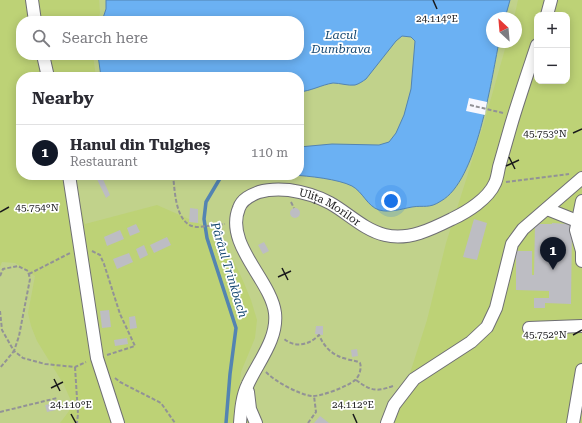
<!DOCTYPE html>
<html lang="en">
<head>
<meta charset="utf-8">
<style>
  :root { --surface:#fff; --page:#f7f7f7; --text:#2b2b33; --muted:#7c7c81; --line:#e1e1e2; --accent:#111827 }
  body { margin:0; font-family:"Roboto Serif",serif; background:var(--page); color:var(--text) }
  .controls { position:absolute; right:12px; top:12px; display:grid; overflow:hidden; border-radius:8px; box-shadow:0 2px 10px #0003 }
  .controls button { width:36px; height:36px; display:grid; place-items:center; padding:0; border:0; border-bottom:1px solid var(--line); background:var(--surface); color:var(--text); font:20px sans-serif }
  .compass { position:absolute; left:486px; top:12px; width:36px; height:36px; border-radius:50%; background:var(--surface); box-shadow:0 2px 10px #0003; rotate:334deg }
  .you { position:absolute; left:391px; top:201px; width:14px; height:14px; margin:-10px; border:3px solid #fff; border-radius:50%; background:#1a73e8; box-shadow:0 0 0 6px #1a73e833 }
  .badge { display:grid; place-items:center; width:26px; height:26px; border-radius:50%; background:var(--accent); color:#fff; font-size:13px; font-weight:700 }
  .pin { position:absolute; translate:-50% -33px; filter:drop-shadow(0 1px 2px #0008) }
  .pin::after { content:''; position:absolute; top:21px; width:14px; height:12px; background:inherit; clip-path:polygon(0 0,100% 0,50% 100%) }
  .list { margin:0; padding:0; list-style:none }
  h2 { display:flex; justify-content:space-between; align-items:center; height:52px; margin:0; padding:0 16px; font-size:17px }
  h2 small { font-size:13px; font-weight:400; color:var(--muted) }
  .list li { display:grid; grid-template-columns:26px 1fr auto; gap:12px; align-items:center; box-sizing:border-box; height:56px; padding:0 16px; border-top:1px solid var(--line) }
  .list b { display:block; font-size:15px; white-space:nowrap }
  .list p { margin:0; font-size:13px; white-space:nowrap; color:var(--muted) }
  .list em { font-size:13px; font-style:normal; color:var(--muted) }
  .icon { flex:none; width:22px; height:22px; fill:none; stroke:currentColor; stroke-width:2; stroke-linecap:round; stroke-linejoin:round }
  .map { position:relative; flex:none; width:582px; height:423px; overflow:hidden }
  .search { position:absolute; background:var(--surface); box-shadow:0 2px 10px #0003; left:16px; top:16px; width:288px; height:44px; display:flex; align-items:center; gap:10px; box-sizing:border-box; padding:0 14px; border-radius:16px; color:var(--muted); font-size:15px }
  .panel { position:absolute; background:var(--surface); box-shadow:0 2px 10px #0003; left:16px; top:72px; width:288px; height:108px; border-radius:16px }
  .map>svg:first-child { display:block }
  .green { fill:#c1d28b; fill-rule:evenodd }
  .forest { fill:#bdd276; fill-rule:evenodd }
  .water { fill:#6bb1f3; stroke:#5384b2 }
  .pier { fill:#f8f8fe }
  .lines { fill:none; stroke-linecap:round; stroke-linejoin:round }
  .stream { stroke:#5384b2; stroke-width:3.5 }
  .building { fill:#bdbdc3 }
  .minor-casing { stroke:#6f6f74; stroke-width:14 }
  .path { stroke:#929296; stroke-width:2; stroke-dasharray:4 2; stroke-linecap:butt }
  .minor { stroke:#fff; stroke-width:12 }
  .ticks { fill:none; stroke:#1a1a1c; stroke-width:1.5 }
  .labels { text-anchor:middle; stroke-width:3.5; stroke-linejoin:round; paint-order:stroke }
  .street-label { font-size:11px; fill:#1a1a1c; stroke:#fff }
  .water-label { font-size:12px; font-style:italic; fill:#144771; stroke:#fff }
  .ticks-label { font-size:10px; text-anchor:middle; fill:#1a1a1c; stroke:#fff; stroke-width:3.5; stroke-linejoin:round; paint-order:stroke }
</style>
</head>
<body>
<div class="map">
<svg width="582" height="423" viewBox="0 0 582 423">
  <rect width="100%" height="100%" fill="#f8f8fe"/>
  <path class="green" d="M0,0H582V312L409,423H0ZM537,15H567V81H537ZM492,18H516V42H492ZM21,21H299V55H21ZM21,77H299V175H21Z"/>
  <path class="forest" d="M0,0H99L100,13L98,21H21V55H93L96,77H21V175H74L85,224L157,205L221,233L244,283L251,300L257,320L255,338L241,372L239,391L249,423H60L69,411L71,401L64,385L37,341L31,326L28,313L35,276L15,263L2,262L0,267Z
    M518,0H582V423H394L427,320L446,243L484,123L507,42H516V18H514ZM537,15H567V81H537Z"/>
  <path class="water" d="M106,0H510L505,18H492V42H499C491,81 477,181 441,201C429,209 424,205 412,207C401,209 390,213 379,210C367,206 363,192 352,186C338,179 309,176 292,175H299V147L332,144L379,145L389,142L396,133L404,115L411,89L415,41L411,37L402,36L396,41L366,79C363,81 359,84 355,85C348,86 340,83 333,83C321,85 311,91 299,92V77H101L98,55H299V21H102L106,9Z"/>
  <path class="pier" d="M469,98L487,102L485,115L466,111Z"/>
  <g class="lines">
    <path class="stream" d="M222,175L206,202L204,219L207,238L236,328L230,374L226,423"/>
  </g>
  <path class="building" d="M124,72L125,77H114V74Z
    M95,175H107L102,177L110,195L106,198Z
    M290 213a5 5 0 1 1 10 0a5 5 0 1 1-10 0Z
    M190,208L198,209V223L189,222Z
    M474,219L487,223L477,260L463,257Z
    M552,223L569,224L572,229L571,304L545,303V308H534V298H549V291L516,290V251H532V275H534L535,224H552Z
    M136,224L140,232L130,236L127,228Z
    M120,230L124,239L107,246L104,237Z
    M167,237L171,245L154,253L150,245Z
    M264,242L269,251L263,254L258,245Z
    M144,245L148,255L140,259L136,249Z
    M129,253L133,262L117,269L113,259Z
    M109,310L111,327L102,328L100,311Z
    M135,316L137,328L130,329L129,317Z
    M316,326H323V335L315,334Z
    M127,338L128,344L115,346L114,340Z
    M357,349L358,356L352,357L351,350Z
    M54,403L56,410L47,412L45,405Z
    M320,416L329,423H314Z"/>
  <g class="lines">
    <defs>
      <g id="minor">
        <path d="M32,0L35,21"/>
        <path d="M547,15L551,0"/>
        <path d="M43,55L48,77"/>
        <path d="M69,175L97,358L118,423"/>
        <path d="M582,201L576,230L582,251V261"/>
        <path d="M547,209L577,221"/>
        <path d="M529,328L582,326"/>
        <path d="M248,392L250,409L256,423"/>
        <path id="s1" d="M240,423C241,410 242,396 248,384C258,362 278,339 275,313C271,280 224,244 239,208C242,199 251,195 259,192C269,189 279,189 289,190C303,192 317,196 330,203C348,213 364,230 385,235C408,241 432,229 452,219C467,212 488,199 495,183C497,179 498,172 499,167C503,153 507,139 511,125C519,98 528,72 537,45"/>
        <path d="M387,423L394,405L414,379L471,342L487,327L496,308L512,244L523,229L582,178"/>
        <path d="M573,423L582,370"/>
      </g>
    </defs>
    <use href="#minor" class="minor-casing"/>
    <path class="path" d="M470,105L503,113
      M173,175C175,191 175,228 199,227C208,226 216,225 225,224
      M506,182L569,174
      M291,202L294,208
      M92,251L100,255L104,264L120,314L135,346L107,355
      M29,274L70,253
      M0,276L3,269L18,266L28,271L30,279L19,336L14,351L23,358L45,364L75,367L86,362
      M0,311L2,330L14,351L0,368
      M75,367L78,414L77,423
      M266,372C274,381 300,395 312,396C320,397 349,386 355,380C359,377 362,368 360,363C356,360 352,361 347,359C333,356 324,347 319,335C308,346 294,348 283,338
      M115,378L120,382L161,403L175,423
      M356,380C371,391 376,392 393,386
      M0,412L57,398
      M308,423L316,412L314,396"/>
    <use href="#minor" class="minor"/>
  </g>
  <path class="ticks" d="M433,0L437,9M573,133L582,129M509,157L515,169M506,166L519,160M0,212L9,207M282,268L288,280M278,277L291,271M573,335L582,330M54,379L60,391M51,388L63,382M71,414L76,423M353,414L357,423"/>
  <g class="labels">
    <g class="street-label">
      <text dy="4" stroke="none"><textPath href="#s1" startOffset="333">Ulița Morilor</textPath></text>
    </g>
    <g class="water-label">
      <text x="341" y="39">Lacul<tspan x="341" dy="14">Dumbrava</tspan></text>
      <text transform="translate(229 270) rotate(73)" y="4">Pârâul Trinkbach</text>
    </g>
  </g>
  <g class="ticks-label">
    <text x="437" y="22">24.114°E</text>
    <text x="545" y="137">45.753°N</text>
    <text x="37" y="211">45.754°N</text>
    <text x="545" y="338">45.752°N</text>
    <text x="71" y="408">24.110°E</text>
    <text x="353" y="408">24.112°E</text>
  </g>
</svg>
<div class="controls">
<button>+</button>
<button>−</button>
</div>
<svg class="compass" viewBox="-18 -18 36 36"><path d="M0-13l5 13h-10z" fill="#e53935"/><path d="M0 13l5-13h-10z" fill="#7c7c81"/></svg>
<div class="you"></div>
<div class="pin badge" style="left:553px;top:270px">1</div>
<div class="search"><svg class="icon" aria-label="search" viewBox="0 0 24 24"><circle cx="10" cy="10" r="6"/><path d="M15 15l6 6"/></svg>Search here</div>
<section class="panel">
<h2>Nearby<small></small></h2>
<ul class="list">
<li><span class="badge">1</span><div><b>Hanul din Tulgheș</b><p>Restaurant</p></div><em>110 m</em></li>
</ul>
</section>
</div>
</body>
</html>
